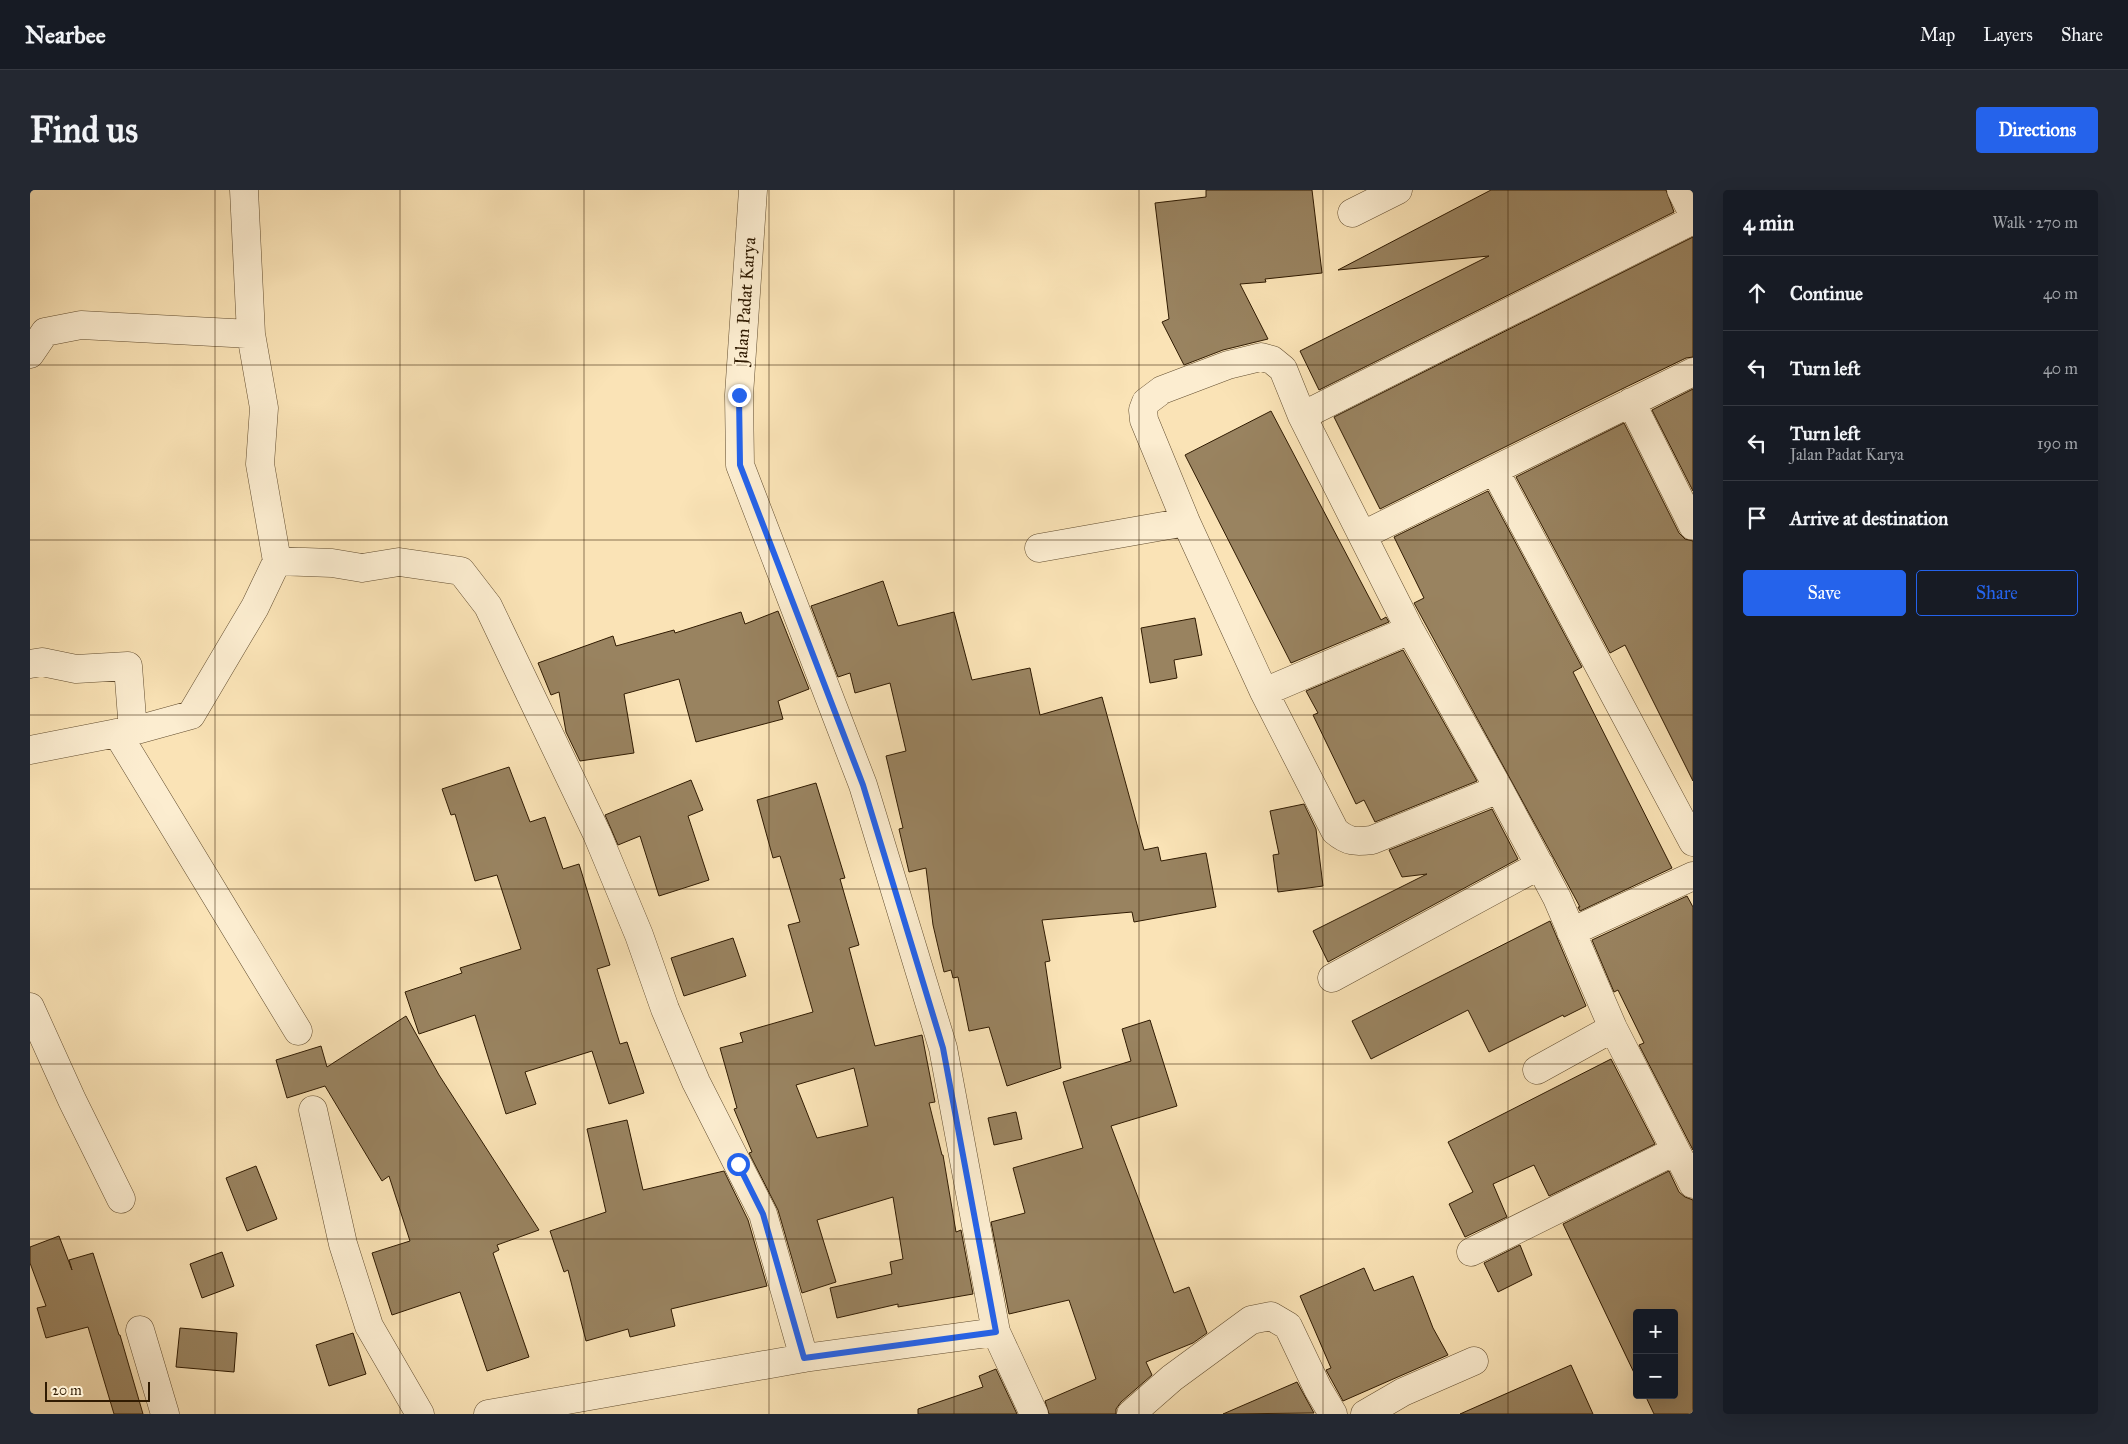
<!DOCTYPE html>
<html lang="en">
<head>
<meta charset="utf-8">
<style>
  :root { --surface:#171b24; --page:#242831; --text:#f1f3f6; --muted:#9ea1a6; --line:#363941; --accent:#2563eb }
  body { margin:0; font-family:"IM FELL Great Primer",serif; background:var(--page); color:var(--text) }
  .controls { position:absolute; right:15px; bottom:15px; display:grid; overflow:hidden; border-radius:5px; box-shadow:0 5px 20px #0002 }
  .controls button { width:45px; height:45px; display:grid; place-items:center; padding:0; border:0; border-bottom:1px solid var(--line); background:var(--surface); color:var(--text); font:25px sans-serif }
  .scale { position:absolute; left:15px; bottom:12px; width:105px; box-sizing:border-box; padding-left:5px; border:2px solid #301b02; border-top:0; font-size:14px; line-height:18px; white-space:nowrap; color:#301b02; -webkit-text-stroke:4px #fcedd0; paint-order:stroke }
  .stop { position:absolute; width:15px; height:15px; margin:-11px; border:4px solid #2563eb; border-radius:50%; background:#fff }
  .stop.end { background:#2563eb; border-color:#fff; box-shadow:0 1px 5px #0008 }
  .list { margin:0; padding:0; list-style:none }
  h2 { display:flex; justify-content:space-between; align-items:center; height:65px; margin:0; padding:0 20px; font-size:21px }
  h2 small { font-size:16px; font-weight:400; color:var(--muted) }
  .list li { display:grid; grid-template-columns:32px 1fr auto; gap:15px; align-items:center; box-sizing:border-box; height:75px; padding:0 20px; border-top:1px solid var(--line) }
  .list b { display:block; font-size:19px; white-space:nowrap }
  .list p { margin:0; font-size:16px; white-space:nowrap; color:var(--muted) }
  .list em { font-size:16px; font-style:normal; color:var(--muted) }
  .actions { display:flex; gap:10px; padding:15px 20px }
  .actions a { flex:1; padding:11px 0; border:1px solid var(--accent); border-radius:5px; text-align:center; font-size:18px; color:var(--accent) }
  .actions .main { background:var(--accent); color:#fff }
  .icon { flex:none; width:28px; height:28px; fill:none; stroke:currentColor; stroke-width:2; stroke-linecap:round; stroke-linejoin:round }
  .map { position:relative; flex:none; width:1663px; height:1224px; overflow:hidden; border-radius:5px }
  header { display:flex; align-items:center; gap:30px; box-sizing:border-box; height:70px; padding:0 25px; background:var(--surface); border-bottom:1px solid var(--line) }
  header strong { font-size:24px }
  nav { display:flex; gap:28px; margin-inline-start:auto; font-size:18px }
  .intro { display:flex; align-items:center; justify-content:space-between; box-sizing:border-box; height:120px; padding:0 30px }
  h1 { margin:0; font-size:35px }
  .button { padding:12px 22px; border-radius:5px; background:var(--accent); color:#fff; font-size:18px; font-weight:700 }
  main { display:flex; gap:30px; padding:0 30px }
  aside { flex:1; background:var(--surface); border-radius:5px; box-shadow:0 5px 20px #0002 }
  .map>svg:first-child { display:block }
  .building { fill:#998360; stroke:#301b02; fill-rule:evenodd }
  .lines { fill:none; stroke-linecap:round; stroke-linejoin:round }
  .minor-casing { stroke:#624d2f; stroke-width:29 }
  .minor { stroke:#fcedd0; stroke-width:28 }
  .route { stroke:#2563eb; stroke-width:6 }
  .grid { fill:none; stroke:#301b02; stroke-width:1; stroke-opacity:0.55 }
  .labels { text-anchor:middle; stroke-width:4.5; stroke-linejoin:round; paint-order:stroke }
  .street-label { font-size:18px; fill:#301b02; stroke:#fcedd0 }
</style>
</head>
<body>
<header>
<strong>Nearbee</strong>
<nav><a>Map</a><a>Layers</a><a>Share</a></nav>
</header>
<div class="intro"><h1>Find us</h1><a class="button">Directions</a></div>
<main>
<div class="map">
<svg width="1663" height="1224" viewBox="0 0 1663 1224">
  <rect width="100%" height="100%" fill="#fae3b6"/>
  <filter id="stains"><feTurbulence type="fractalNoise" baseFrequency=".004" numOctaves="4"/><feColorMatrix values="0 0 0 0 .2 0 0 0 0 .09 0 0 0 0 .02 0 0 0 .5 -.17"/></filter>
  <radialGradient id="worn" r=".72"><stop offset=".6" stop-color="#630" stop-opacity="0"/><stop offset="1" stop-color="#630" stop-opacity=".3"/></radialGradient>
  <path class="building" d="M1176,0H1282L1292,83L1235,89L1236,92L1210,94L1238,149L1193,160L1154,175L1132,132L1139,129L1125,13L1176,7Z
    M1461,0H1636L1644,22L1289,200L1270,161L1459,66L1308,80Z
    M1663,47V167L1656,168L1594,198L1350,319L1304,227Z
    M1663,199V301L1622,220Z
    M1241,221L1351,430L1356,427L1359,432L1261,473L1155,265Z
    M1594,233L1649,343L1655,349L1663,351V591L1595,455L1580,463L1486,287Z
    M1458,301L1552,477L1543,482L1642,678L1550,721L1548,717H1550L1523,667L1384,413L1394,408L1364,347Z
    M853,391L868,436L924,422L942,490L1000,478L1010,525L1072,507L1114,660L1128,657L1131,671L1176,663L1186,717L1104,732L1102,722L1012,730L1020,771L1015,772L1031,878L977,896L959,837L939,841L928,787L923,788L921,780L914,782L903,735L896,678L879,682L869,639L873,638L856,566L876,561L860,493L825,503L820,483L808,487L781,416Z
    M748,421L779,499L748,511L753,529L666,552L649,489L594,504L604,563L550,571L536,542L529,502L521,505L508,473L583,446L586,456L644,440L645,443L711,422L715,434Z
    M1165,428L1172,465L1144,470L1147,488L1120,493L1111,438Z
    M1373,460L1447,591L1345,632L1334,610L1326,614L1283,525L1288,523L1276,501Z
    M479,577L500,632L515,627L533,679L549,674L580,775L567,779L590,854L597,852L614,903L579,914L562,861L495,882L506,914L476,924L445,825L389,844L375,802L432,783L430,778L491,759L467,685L445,691L425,624L421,625L412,599Z
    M661,590L673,620L658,626L679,690L629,706L610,646L588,655L575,625Z
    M786,593L815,688L810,689L829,755L819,758L845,856L892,845L905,912L899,913L912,965H913L926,1042L931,1040L943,1104L868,1117V1114L807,1128L800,1098L862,1084L860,1072L873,1069L863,1007L787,1030L806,1092L772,1103L748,1020L719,963L722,962L704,919L707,918L690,858L713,852L710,843L783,822L758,735L770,732L750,666L743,668L727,610ZM824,878L838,936L787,948L766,895Z
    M1274,614L1286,639L1293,696L1248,702L1243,665L1249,664L1240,621Z
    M1462,619L1488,669L1298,772L1283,741L1397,684L1372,687L1359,660Z
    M1657,706L1663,717V960L1609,855L1614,853L1588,800L1584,802L1562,750Z
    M1520,731L1556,816L1534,827L1533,825L1459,862L1438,820L1341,869L1322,831Z
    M703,748L716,786L654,806L641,768Z
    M376,826L409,885L509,1040L467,1055L469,1060L463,1063L499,1167L457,1181L430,1102L362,1125L342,1063L380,1051L359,986L352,991L295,896L257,908L246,870L291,856L297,877Z
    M1120,830L1147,916L1081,936L1144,1103L1159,1097L1177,1143L1163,1153L1116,1172L1122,1185L1091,1212L1086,1219V1224H1019L1015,1211L1066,1189L1039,1110L979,1124L961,1032L995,1023L983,978L1053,958L1033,892L1101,871L1092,839Z
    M1581,869L1625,954L1519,1006L1504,975L1463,994L1477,1027L1435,1047L1419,1014L1443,1002L1418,952Z
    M986,922L992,949L964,955L958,928Z
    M597,930L613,1000L694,981L718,1030L737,1096L641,1119L645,1136L600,1147L598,1139L556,1151L538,1080L534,1082L520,1041L576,1022L557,939Z
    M226,976L247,1029L217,1041L196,988Z
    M1639,981L1649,1002L1655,1007L1663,1010V1224H1624L1615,1205H1644V1123H1607V1189L1533,1034Z
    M29,1046L42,1080L39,1070L63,1063L89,1145H90L113,1224H84L58,1137L16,1148L7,1118L16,1116L0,1073V1057Z
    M1490,1055L1502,1085L1468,1102L1454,1073Z
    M192,1062L204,1096L172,1108L160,1074Z
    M1334,1078L1344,1101L1383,1086L1403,1138L1418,1165L1313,1211L1296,1180L1301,1178L1270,1106Z
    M150,1138L207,1143L204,1182L146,1177Z
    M323,1143L336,1184L299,1196L286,1155Z
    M1541,1175L1563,1224H1430Z
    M966,1179L987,1224H888V1219L953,1197L949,1186Z
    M1267,1192L1284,1223L1193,1224Z"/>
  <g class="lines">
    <defs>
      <path id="minor" d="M214,0L221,144L234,218L230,274L247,371L302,373L332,378L369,372L431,381L458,416L567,644L609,745L635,819L666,892L733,1024L774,1168
        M723,0L709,205L710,275L833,595L913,858L966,1142L1004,1224
        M1651,0L1663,24
        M1322,23L1368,0
        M0,164L15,142L51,135L221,144
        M1601,212L1663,336
        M1272,226L1663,30
        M1465,281L1663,652
        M1333,345L1663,182
        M1009,358L1156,332
        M0,474L12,472L46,479L98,476L103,541L87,543L268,841
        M1234,502L1380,440
        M103,541L161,525L225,417L247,371
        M0,560L87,543
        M1469,599L1342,650C1325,652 1318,652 1305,641L1234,502L1156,332L1114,230L1113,220L1116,212L1132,200L1198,175L1231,167L1242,170L1253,179L1272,226L1380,440L1469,599L1527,708L1583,838L1663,994
        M1541,742L1663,686
        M1302,788L1510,675
        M0,817L42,910L91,1009
        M1507,880L1583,838
        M283,920L313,1054L339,1136L390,1224
        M1441,1062L1645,961
        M110,1140L135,1224
        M458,1224L774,1168L966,1142
        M1101,1224L1142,1188L1221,1130L1241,1126L1258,1136L1288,1199L1303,1224
        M1335,1224L1373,1202L1444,1171"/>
    </defs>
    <use href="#minor" class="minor-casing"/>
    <use href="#minor" class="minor"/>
  </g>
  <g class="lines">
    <path class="route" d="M708,974L733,1024L774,1168L966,1142L913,858L833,595L710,275L709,205"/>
  </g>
  <path class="grid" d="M185,0V1224M370,0V1224M554,0V1224M739,0V1224M924,0V1224M1109,0V1224M1293,0V1224M1478,0V1224M0,175H1663M0,350H1663M0,525H1663M0,699H1663M0,874H1663M0,1049H1663"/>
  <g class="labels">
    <g class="street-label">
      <text transform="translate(715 111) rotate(-86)" y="6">Jalan Padat Karya</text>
    </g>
  </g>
  <rect width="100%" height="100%" filter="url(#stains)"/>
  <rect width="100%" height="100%" fill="url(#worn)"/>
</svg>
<div class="controls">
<button>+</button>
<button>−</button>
</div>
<div class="scale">20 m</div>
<div class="stop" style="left:708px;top:974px"></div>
<div class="stop end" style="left:709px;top:205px"></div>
</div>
<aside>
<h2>4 min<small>Walk · 270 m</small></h2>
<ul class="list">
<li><svg class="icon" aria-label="ahead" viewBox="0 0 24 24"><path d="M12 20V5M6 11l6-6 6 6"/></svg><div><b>Continue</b></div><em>40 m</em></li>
<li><svg class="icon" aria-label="left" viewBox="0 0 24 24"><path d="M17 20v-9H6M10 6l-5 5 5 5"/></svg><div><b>Turn left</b></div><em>40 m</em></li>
<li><svg class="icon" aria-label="left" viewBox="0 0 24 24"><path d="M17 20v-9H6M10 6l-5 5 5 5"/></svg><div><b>Turn left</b><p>Jalan Padat Karya</p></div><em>190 m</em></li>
<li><svg class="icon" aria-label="arrive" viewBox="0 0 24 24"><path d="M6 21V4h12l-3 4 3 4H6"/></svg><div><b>Arrive at destination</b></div></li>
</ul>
<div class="actions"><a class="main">Save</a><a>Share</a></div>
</aside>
</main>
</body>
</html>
